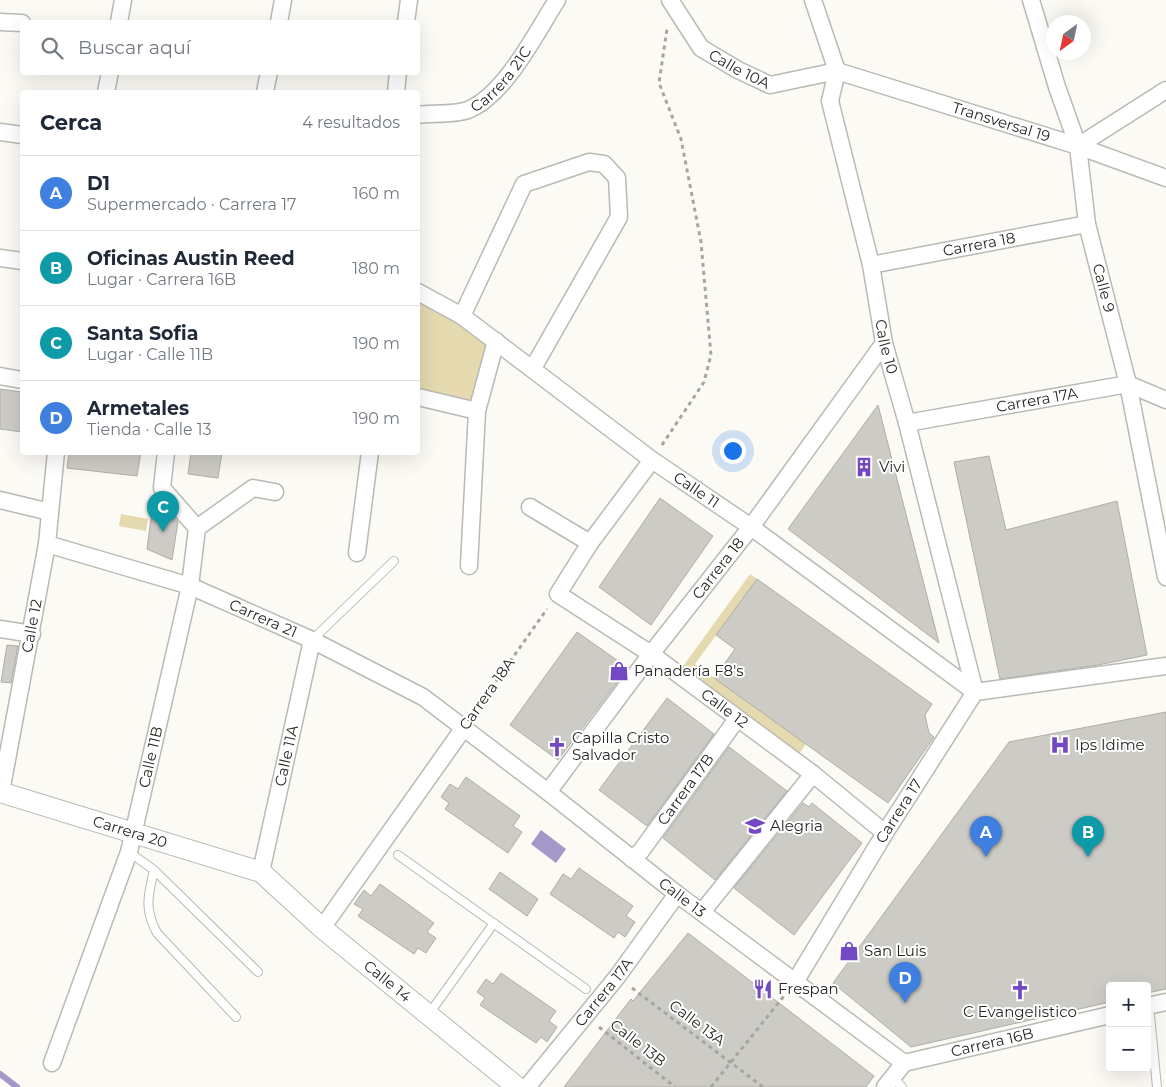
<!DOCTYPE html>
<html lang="es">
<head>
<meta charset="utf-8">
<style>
  :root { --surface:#fff; --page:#f2f2f3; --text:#1f2937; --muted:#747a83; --line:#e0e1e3; --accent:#7249c2 }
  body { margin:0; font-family:Montserrat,sans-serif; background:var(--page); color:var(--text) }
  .controls { position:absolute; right:15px; bottom:15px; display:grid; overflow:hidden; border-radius:5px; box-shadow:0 5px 20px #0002 }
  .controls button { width:45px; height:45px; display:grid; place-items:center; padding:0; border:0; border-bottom:1px solid var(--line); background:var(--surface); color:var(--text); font:25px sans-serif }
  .compass { position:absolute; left:1046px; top:15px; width:45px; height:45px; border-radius:50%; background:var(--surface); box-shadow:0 5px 20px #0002; rotate:213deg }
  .you { position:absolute; left:732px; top:450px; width:18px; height:18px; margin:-12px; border:4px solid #fff; border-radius:50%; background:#1a73e8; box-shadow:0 0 0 8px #1a73e833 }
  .badge { display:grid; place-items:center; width:32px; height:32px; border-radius:50%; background:var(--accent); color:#fff; font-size:16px; font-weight:700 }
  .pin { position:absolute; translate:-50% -41px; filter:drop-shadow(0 1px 2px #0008) }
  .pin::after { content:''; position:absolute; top:26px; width:18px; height:15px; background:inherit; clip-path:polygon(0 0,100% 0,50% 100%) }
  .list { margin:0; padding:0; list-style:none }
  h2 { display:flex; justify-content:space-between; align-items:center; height:65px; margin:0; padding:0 20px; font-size:21px }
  h2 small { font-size:16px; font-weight:400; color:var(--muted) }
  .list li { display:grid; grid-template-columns:32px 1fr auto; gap:15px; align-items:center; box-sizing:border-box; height:75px; padding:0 20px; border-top:1px solid var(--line) }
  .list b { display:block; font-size:19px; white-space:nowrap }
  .list p { margin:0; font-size:16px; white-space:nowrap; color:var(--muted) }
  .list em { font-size:16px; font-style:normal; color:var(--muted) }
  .icon { flex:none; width:28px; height:28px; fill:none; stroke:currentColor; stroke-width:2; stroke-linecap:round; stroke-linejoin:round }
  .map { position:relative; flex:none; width:1166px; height:1087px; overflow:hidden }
  .search { position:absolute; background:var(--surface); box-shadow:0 5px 20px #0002; left:20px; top:20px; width:400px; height:55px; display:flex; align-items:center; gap:12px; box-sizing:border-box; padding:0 18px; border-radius:5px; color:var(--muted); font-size:19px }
  .panel { position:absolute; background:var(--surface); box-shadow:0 5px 20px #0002; left:20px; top:90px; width:400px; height:365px; border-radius:5px }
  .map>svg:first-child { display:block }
  .green { fill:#e4d9af }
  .water { fill:#a398ca }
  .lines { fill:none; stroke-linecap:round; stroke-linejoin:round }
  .stream { stroke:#a398ca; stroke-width:6 }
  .building { fill:#cccbc5; stroke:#aeada7 }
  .service-casing { stroke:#bab9b3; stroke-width:10 }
  .minor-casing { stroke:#bab9b3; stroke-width:19 }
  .tertiary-casing { stroke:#bab9b3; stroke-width:22 }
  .path { stroke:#a6a5a0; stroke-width:3; stroke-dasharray:4 4; stroke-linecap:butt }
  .service { stroke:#fff; stroke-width:8 }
  .minor { stroke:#fff; stroke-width:16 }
  .tertiary { stroke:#fff; stroke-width:20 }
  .labels { text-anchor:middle; stroke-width:4; stroke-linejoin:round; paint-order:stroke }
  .street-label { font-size:15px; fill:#282725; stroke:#fff }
  .poi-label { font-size:15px; fill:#282725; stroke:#fff; text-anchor:start }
</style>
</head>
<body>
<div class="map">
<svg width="1166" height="1087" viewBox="0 0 1166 1087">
  <rect width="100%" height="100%" fill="#fcfaf4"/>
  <path class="green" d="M418,292L496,341L477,411L418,397Z
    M121,514L148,519L146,531L119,526Z
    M750,574L757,579L695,664L806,744L799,754L681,669Z"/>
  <path class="water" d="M541,830L566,849L556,863L531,844Z"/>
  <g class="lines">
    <path class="stream" d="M0,1074L17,1087"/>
  </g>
  <path class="building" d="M0,389L22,392V432L0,429Z
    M878,405L939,643L788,529Z
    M69,452H141L137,476L67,468Z
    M191,452H222L218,478L188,474Z
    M989,456L1006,530L1117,501L1147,655L1098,665L1000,679L954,462Z
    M660,498L713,536L651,625L599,587Z
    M152,511L172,515L178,522L172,560L147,549Z
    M757,579L932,704L925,715L929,733L934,737L888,803L714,678L735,649L716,635Z
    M577,632L628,668L558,760L510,725Z
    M7,645L18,646L11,683L1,682Z
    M667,698L714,734L647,826L599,790Z
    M1166,712V989L1147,993V986H1110V1002L911,1047L833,983L1009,742Z
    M729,747L787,791L715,880L663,838Z
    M466,777L520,816L513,826L522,832L508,853L445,809L449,803L441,797L450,784L458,789Z
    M803,803L809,807L812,803L862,843L794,935L734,888Z
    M579,868L633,906L626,916L635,922L625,937L618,932L614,938L550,894L563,874L571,879Z
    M500,872L538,899L527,916L489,889Z
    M380,884L434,923L427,932L436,938L426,953L418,948L414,954L358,916L363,909L354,904L364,890L371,896Z
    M688,933L874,1076L866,1087H564L631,999L633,1001Z
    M501,973L556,1011L549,1021L557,1027L547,1042L541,1037L536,1043L480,1005L485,998L477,992L486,979L493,984Z"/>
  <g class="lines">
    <defs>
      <path id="service" d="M312,640L394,561
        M129,852L154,870C148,896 144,909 157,933L236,1017
        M398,855L586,989
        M154,870L258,972
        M1149,1006L1157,1087
        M429,1014L494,923
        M893,1077L902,1087"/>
      <g id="minor">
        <path id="s1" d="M670,0L701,48L738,70L770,85L837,71L1078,146L1166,178"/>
        <path id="s2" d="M813,0L837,71L830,101L871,265L884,343L907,423L975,692"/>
        <path id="s3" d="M1031,0L1057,87L1078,146L1087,224L1128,384L1166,577"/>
        <path d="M0,22L22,23"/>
        <path d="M119,22L123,0"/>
        <path d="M279,22L283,0"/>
        <path d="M406,22L409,0"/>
        <path d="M106,92L110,72"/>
        <path d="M265,92L269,72"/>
        <path d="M396,92L398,72"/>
        <path id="s4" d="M418,115C432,113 454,115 468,110C505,95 536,33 557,0"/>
        <path d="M0,132L22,135"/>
        <path d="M1078,146L1166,90"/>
        <path d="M0,258L22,261"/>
        <path id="s5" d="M871,265L1087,224"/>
        <path id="s6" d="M418,292L462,316L652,460L751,527L975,692"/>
        <path d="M462,316L524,184L589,162L604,164L617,178L619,217L533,368"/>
        <path d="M0,376L22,380"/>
        <path d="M418,397L477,411"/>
        <path id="s7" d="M907,423L1128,384L1166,400"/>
        <path id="s8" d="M652,460L590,543L558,594L651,654L813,774L885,833"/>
        <path d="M0,500L50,512"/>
        <path d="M530,507L590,543"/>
        <path d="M197,528L253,488L275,492"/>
        <path id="s9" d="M47,544L190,586L312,640L423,697L548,792L677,894L904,1063"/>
        <path d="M357,553L370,452"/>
        <path d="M469,566L477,411L496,341"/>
        <path d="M0,629L32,634"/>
        <path id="s10" d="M1,792L47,544L56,452"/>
        <path id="s11" d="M548,792L651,654L751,527L884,343"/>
        <path id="s12" d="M632,859L641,851L737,719"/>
        <path id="s13" d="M261,872L312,640"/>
        <path d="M702,912L813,774"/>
        <path d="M322,928L463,729"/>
        <path id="s14" d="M795,982L885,833L975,692L1166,666"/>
        <path d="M1147,1006L1166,1002"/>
        <path id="s15" d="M52,1063L129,852L190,586L197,528L162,488L166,452"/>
        <path id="s16" d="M527,1087L617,977L677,894"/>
        <path id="s17" d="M885,1087L904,1063L1110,1015"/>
      </g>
      <g id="tertiary">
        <path id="s18" d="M0,792L261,872L322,928L517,1087"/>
      </g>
    </defs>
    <use href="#service" class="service-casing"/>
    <use href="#minor" class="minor-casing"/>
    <use href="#tertiary" class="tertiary-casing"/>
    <path class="path" d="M662,445L704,382L711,355L701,242L681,139L659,83L667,29
      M473,714L547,609
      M632,988L763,1087
      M599,1027L675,1087
      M711,1087L784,996"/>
    <use href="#service" class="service"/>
    <use href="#minor" class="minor"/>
    <use href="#tertiary" class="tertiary"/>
  </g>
  <defs>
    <symbol id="building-bare" viewBox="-9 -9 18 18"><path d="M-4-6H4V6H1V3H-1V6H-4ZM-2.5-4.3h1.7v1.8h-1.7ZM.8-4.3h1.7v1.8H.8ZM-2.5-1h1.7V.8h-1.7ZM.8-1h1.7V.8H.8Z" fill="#7249c2" stroke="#fff" stroke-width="2.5" paint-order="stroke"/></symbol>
    <symbol id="shop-bare" viewBox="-9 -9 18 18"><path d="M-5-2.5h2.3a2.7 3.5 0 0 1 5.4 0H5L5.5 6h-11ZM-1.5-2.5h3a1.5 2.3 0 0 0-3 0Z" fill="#7249c2" stroke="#fff" stroke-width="2.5" paint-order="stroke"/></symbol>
    <symbol id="hospital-bare" viewBox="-9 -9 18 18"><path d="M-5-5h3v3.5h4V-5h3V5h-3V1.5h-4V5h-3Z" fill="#7249c2" stroke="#fff" stroke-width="2.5" paint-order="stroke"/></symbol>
    <symbol id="church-bare" viewBox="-9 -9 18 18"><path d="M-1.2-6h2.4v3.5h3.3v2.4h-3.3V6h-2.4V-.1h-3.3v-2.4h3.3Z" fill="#7249c2" stroke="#fff" stroke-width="2.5" paint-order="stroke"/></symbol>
    <symbol id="school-bare" viewBox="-9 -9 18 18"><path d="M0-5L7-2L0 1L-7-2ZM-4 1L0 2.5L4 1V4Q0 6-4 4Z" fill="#7249c2" stroke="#fff" stroke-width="2.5" paint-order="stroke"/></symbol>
    <symbol id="restaurant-bare" viewBox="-9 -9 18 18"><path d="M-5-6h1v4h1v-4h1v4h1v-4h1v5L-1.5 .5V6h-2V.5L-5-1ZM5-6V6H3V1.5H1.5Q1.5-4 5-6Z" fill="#7249c2" stroke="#fff" stroke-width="2.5" paint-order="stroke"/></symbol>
  </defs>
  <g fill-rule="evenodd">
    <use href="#building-bare" x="850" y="453" width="28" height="28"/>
    <use href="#shop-bare" x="605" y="657" width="28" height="28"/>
    <use href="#hospital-bare" x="1046" y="731" width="28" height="28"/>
    <use href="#church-bare" x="543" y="733" width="28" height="28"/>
    <use href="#school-bare" x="741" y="812" width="28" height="28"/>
    <use href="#shop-bare" x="835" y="937" width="28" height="28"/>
    <use href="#restaurant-bare" x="749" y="975" width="28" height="28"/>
    <use href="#church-bare" x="1006" y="976" width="28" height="28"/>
  </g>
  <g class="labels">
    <g class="street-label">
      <text dy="5" stroke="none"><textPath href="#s1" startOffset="101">Calle 10A</textPath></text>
      <text dy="5" stroke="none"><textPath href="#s4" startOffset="96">Carrera 21C</textPath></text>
      <text dy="5" stroke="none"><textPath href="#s1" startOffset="376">Transversal 19</textPath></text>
      <text dy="5" stroke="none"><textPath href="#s5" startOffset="110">Carrera 18</textPath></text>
      <text dy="5" stroke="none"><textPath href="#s3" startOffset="298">Calle 9</textPath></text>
      <text dy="5" stroke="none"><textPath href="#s2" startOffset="358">Calle 10</textPath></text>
      <text dy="5" stroke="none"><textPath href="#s7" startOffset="132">Carrera 17A</textPath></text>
      <text dy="5" stroke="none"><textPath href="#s6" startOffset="342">Calle 11</textPath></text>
      <text dy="5" stroke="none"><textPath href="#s11" startOffset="281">Carrera 18</textPath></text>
      <text dy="5" stroke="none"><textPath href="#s9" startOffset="229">Carrera 21</textPath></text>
      <text dy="5" stroke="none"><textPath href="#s10" startOffset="169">Calle 12</textPath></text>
      <text transform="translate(487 694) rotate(-55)" y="5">Carrera 18A</text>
      <text dy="5" stroke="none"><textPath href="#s8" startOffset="366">Calle 12</textPath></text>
      <text dy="5" stroke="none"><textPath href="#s13" startOffset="119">Calle 11A</textPath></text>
      <text dy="5" stroke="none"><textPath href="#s15" startOffset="322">Calle 11B</textPath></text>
      <text dy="5" stroke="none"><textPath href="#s12" startOffset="88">Carrera 17B</textPath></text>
      <text dy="5" stroke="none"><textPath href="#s14" startOffset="200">Carrera 17</textPath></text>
      <text dy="5" stroke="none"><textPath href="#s18" startOffset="136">Carrera 20</textPath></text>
      <text dy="5" stroke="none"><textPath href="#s9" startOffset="735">Calle 13</textPath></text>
      <text dy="5" stroke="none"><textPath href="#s18" startOffset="440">Calle 14</textPath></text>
      <text dy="5" stroke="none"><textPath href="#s16" startOffset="122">Carrera 17A</textPath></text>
      <text transform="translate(697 1023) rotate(37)" y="5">Calle 13A</text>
      <text transform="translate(638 1043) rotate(38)" y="5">Calle 13B</text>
      <text dy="5" stroke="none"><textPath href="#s17" startOffset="121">Carrera 16B</textPath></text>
    </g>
    <g class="poi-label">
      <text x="879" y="472">Vivi</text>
      <text x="634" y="676">Panadería F8's</text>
      <text x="572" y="743">Capilla Cristo<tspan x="572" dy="17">Salvador</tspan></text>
      <text x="1075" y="750">Ips Idime</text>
      <text x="770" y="831">Alegria</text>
      <text x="864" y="956">San Luis</text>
      <text x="778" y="994">Frespan</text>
      <text x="1020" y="1017" text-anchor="middle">C Evangelistico</text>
    </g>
  </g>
</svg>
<div class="controls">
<button>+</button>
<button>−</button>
</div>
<svg class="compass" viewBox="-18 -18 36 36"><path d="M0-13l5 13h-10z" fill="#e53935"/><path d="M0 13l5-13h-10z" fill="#747a83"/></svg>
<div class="you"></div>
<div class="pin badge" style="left:986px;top:857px;background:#3f7fe0">A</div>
<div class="pin badge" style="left:1088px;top:857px;background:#0f9aa8">B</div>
<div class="pin badge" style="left:163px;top:532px;background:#0f9aa8">C</div>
<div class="pin badge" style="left:905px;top:1003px;background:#3f7fe0">D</div>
<div class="search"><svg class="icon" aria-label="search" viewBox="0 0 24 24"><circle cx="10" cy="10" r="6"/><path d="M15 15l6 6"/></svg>Buscar aquí</div>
<section class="panel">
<h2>Cerca<small>4 resultados</small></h2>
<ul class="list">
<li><span class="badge" style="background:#3f7fe0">A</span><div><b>D1</b><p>Supermercado · Carrera 17</p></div><em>160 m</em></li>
<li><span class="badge" style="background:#0f9aa8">B</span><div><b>Oficinas Austin Reed</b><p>Lugar · Carrera 16B</p></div><em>180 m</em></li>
<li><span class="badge" style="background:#0f9aa8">C</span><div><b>Santa Sofia</b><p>Lugar · Calle 11B</p></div><em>190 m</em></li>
<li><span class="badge" style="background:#3f7fe0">D</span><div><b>Armetales</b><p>Tienda · Calle 13</p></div><em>190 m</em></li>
</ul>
</section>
</div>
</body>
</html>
